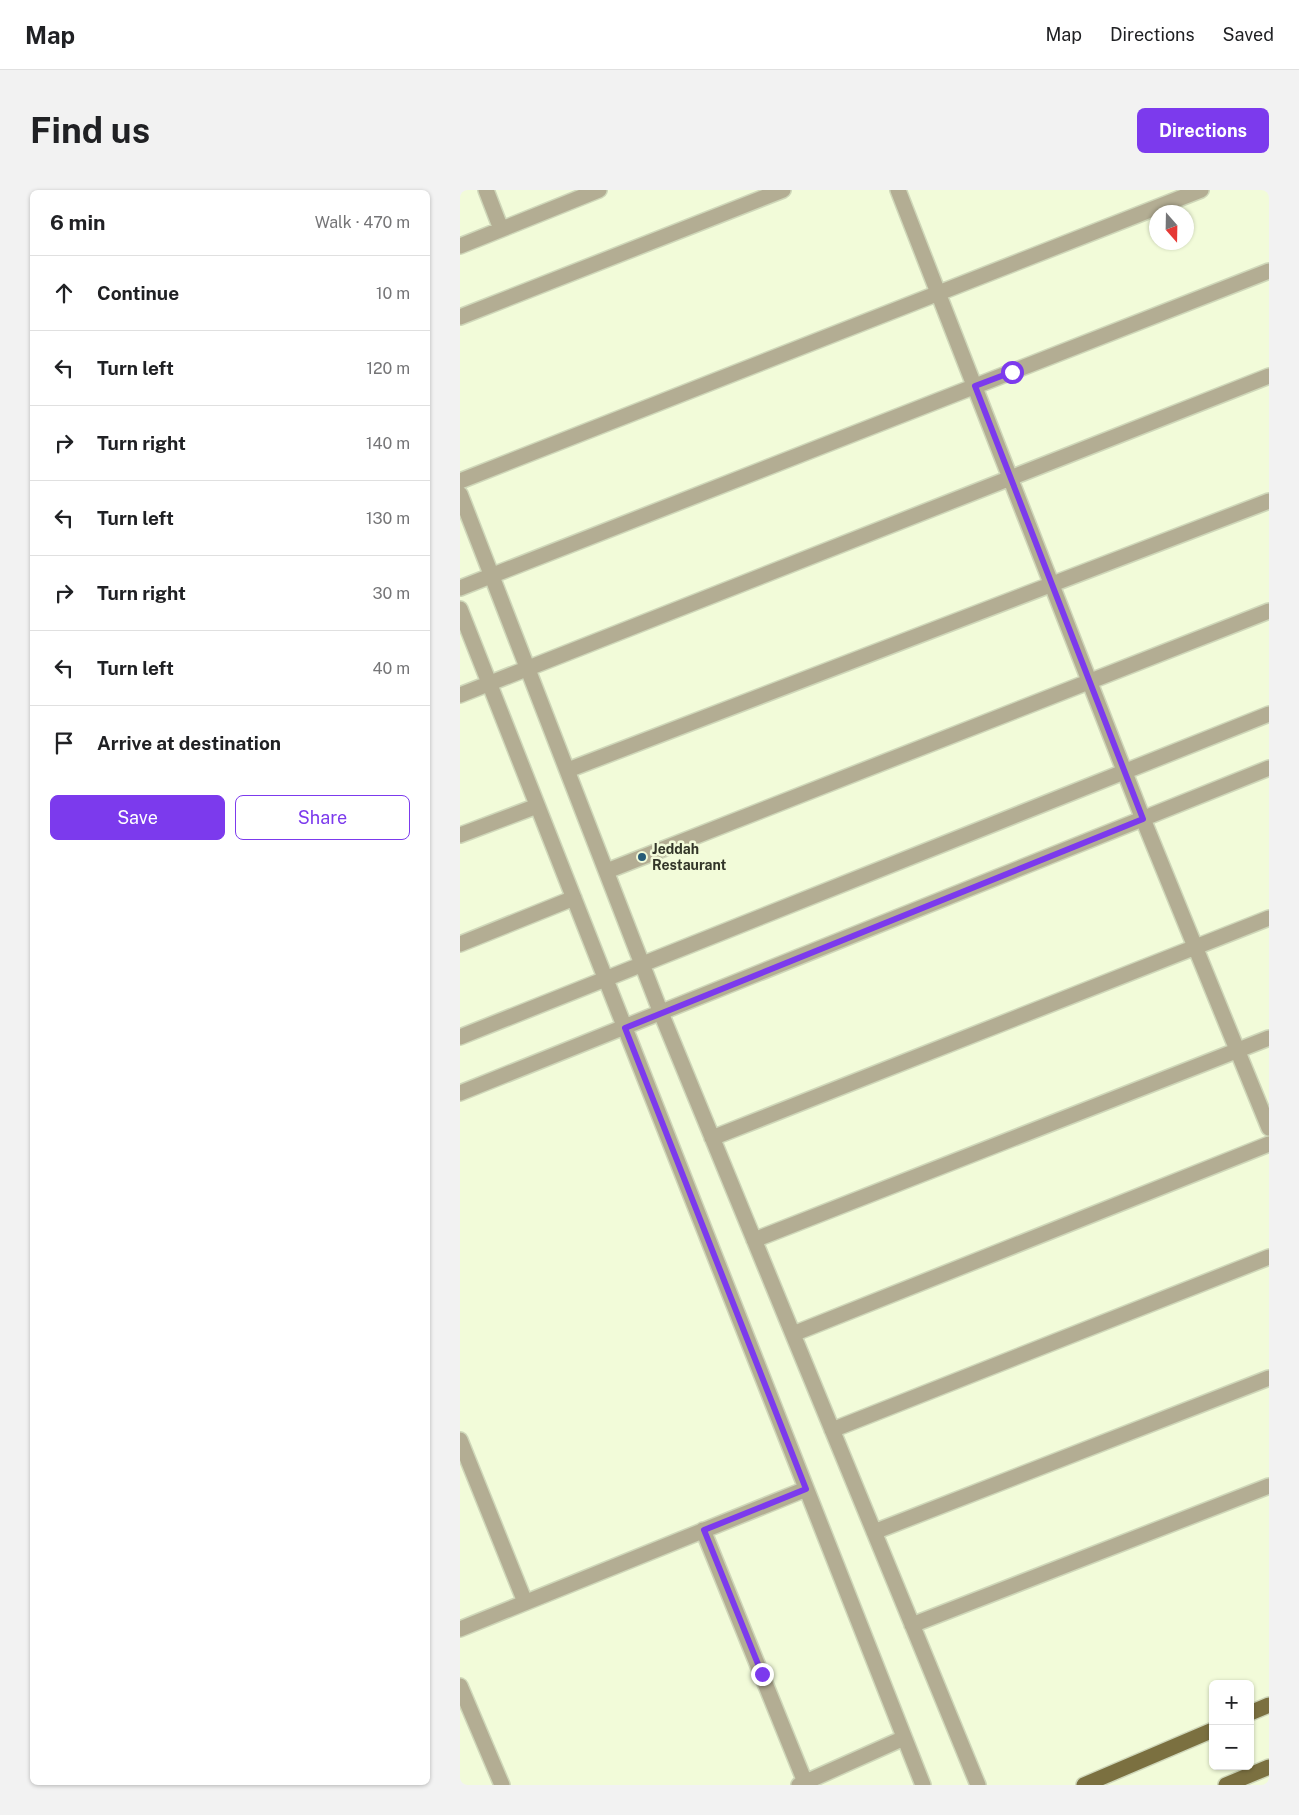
<!DOCTYPE html>
<html lang="en">
<head>
<meta charset="utf-8">
<style>
  :root { --surface:#fff; --page:#f2f2f2; --text:#202124; --muted:#757577; --line:#e0e0e0; --accent:#7c3aed }
  body { margin:0; font-family:"Public Sans",sans-serif; background:var(--page); color:var(--text) }
  .controls { position:absolute; right:15px; bottom:15px; display:grid; overflow:hidden; border-radius:8px; box-shadow:0 1px 4px #0004 }
  .controls button { width:45px; height:45px; display:grid; place-items:center; padding:0; border:0; border-bottom:1px solid var(--line); background:var(--surface); color:var(--text); font:25px sans-serif }
  .compass { position:absolute; left:689px; top:15px; width:45px; height:45px; border-radius:50%; background:var(--surface); box-shadow:0 1px 4px #0004; rotate:160deg }
  .stop { position:absolute; width:15px; height:15px; margin:-11px; border:4px solid #7c3aed; border-radius:50%; background:#fff }
  .stop.end { background:#7c3aed; border-color:#fff; box-shadow:0 1px 5px #0008 }
  .list { margin:0; padding:0; list-style:none }
  h2 { display:flex; justify-content:space-between; align-items:center; height:65px; margin:0; padding:0 20px; font-size:21px }
  h2 small { font-size:16px; font-weight:400; color:var(--muted) }
  .list li { display:grid; grid-template-columns:32px 1fr auto; gap:15px; align-items:center; box-sizing:border-box; height:75px; padding:0 20px; border-top:1px solid var(--line) }
  .list b { display:block; font-size:19px; white-space:nowrap }
  .list em { font-size:16px; font-style:normal; color:var(--muted) }
  .actions { display:flex; gap:10px; padding:15px 20px }
  .actions a { flex:1; padding:11px 0; border:1px solid var(--accent); border-radius:8px; text-align:center; font-size:18px; color:var(--accent) }
  .actions .main { background:var(--accent); color:#fff }
  .icon { flex:none; width:28px; height:28px; fill:none; stroke:currentColor; stroke-width:2; stroke-linecap:round; stroke-linejoin:round }
  .map { position:relative; flex:none; width:809px; height:1595px; overflow:hidden; border-radius:8px }
  header { display:flex; align-items:center; gap:30px; box-sizing:border-box; height:70px; padding:0 25px; background:var(--surface); border-bottom:1px solid var(--line) }
  header strong { font-size:24px }
  nav { display:flex; gap:28px; margin-inline-start:auto; font-size:18px }
  .intro { display:flex; align-items:center; justify-content:space-between; box-sizing:border-box; height:120px; padding:0 30px }
  h1 { margin:0; font-size:35px }
  .button { padding:12px 22px; border-radius:8px; background:var(--accent); color:#fff; font-size:18px; font-weight:700 }
  main { display:flex; gap:30px; padding:0 30px }
  aside { flex:1; background:var(--surface); border-radius:8px; box-shadow:0 1px 4px #0004 }
  .map>svg:first-child { display:block }
  .lines { fill:none; stroke-linecap:round; stroke-linejoin:round }
  .minor-casing { stroke:#cfd7b9; stroke-width:18 }
  .major-casing { stroke:#cfd7b9; stroke-width:18 }
  .minor { stroke:#b3ad93; stroke-width:15 }
  .major { stroke:#7b7040; stroke-width:15 }
  .route { stroke:#7c3aed; stroke-width:6 }
  .poi-dot { fill:#285c78; stroke:#f2fbd9; stroke-width:2 }
  .labels { text-anchor:middle; stroke-width:5; stroke-linejoin:round; paint-order:stroke }
  .poi-label { font-size:14px; font-weight:bold; fill:#323528; stroke:#f2fbd9; text-anchor:start }
</style>
</head>
<body>
<header>
<strong>Map</strong>
<nav><a>Map</a><a>Directions</a><a>Saved</a></nav>
</header>
<div class="intro"><h1>Find us</h1><a class="button">Directions</a></div>
<main>
<aside>
<h2>6 min<small>Walk · 470 m</small></h2>
<ul class="list">
<li><svg class="icon" aria-label="ahead" viewBox="0 0 24 24"><path d="M12 20V5M6 11l6-6 6 6"/></svg><div><b>Continue</b></div><em>10 m</em></li>
<li><svg class="icon" aria-label="left" viewBox="0 0 24 24"><path d="M17 20v-9H6M10 6l-5 5 5 5"/></svg><div><b>Turn left</b></div><em>120 m</em></li>
<li><svg class="icon" aria-label="right" viewBox="0 0 24 24"><path d="M7 20v-9h11M14 6l5 5-5 5"/></svg><div><b>Turn right</b></div><em>140 m</em></li>
<li><svg class="icon" aria-label="left" viewBox="0 0 24 24"><path d="M17 20v-9H6M10 6l-5 5 5 5"/></svg><div><b>Turn left</b></div><em>130 m</em></li>
<li><svg class="icon" aria-label="right" viewBox="0 0 24 24"><path d="M7 20v-9h11M14 6l5 5-5 5"/></svg><div><b>Turn right</b></div><em>30 m</em></li>
<li><svg class="icon" aria-label="left" viewBox="0 0 24 24"><path d="M17 20v-9H6M10 6l-5 5 5 5"/></svg><div><b>Turn left</b></div><em>40 m</em></li>
<li><svg class="icon" aria-label="arrive" viewBox="0 0 24 24"><path d="M6 21V4h12l-3 4 3 4H6"/></svg><div><b>Arrive at destination</b></div></li>
</ul>
<div class="actions"><a class="main">Save</a><a>Share</a></div>
</aside>
<div class="map">
<svg width="809" height="1595" viewBox="0 0 809 1595">
  <rect width="100%" height="100%" fill="#f2fbd9"/>
  <g class="lines">
    <defs>
      <path id="minor" d="M26,0L41,39
        M438,0L683,629L809,938
        M0,56L139,0
        M0,127L323,0
        M0,291L741,0
        M0,304L201,823L518,1595
        M0,398L809,81
        M0,419L463,1595
        M0,505L809,186
        M108,580L809,311
        M0,645L77,616
        M147,681L809,421
        M0,754L114,708
        M0,847L809,524
        M0,903L809,578
        M252,948L809,728
        M294,1050L809,848
        M333,1144L809,954
        M372,1240L809,1067
        M0,1250L65,1412
        M243,1340L345,1592
        M414,1342L809,1188
        M452,1435L809,1296
        M0,1439L346,1299
        M0,1496L42,1595
        M339,1595L444,1548"/>
      <path id="major" d="M790,1523L809,1515
        M624,1595L753,1540
        M766,1595L809,1577"/>
    </defs>
    <use href="#minor" class="minor-casing"/>
    <use href="#major" class="major-casing"/>
    <use href="#minor" class="minor"/>
    <use href="#major" class="major"/>
  </g>
  <g class="lines">
    <path class="route" d="M302,1484L244,1340L346,1299L165,838L683,629L515,196L552,182"/>
  </g>
  <circle class="poi-dot" cx="182" cy="667" r="5"/>
  <g class="labels">
    <g class="poi-label">
      <text x="192" y="664">Jeddah<tspan x="192" dy="16">Restaurant</tspan></text>
    </g>
  </g>
</svg>
<div class="controls">
<button>+</button>
<button>−</button>
</div>
<svg class="compass" viewBox="-18 -18 36 36"><path d="M0-13l5 13h-10z" fill="#e53935"/><path d="M0 13l5-13h-10z" fill="#757577"/></svg>
<div class="stop" style="left:552px;top:182px"></div>
<div class="stop end" style="left:302px;top:1484px"></div>
</div>
</main>
</body>
</html>
